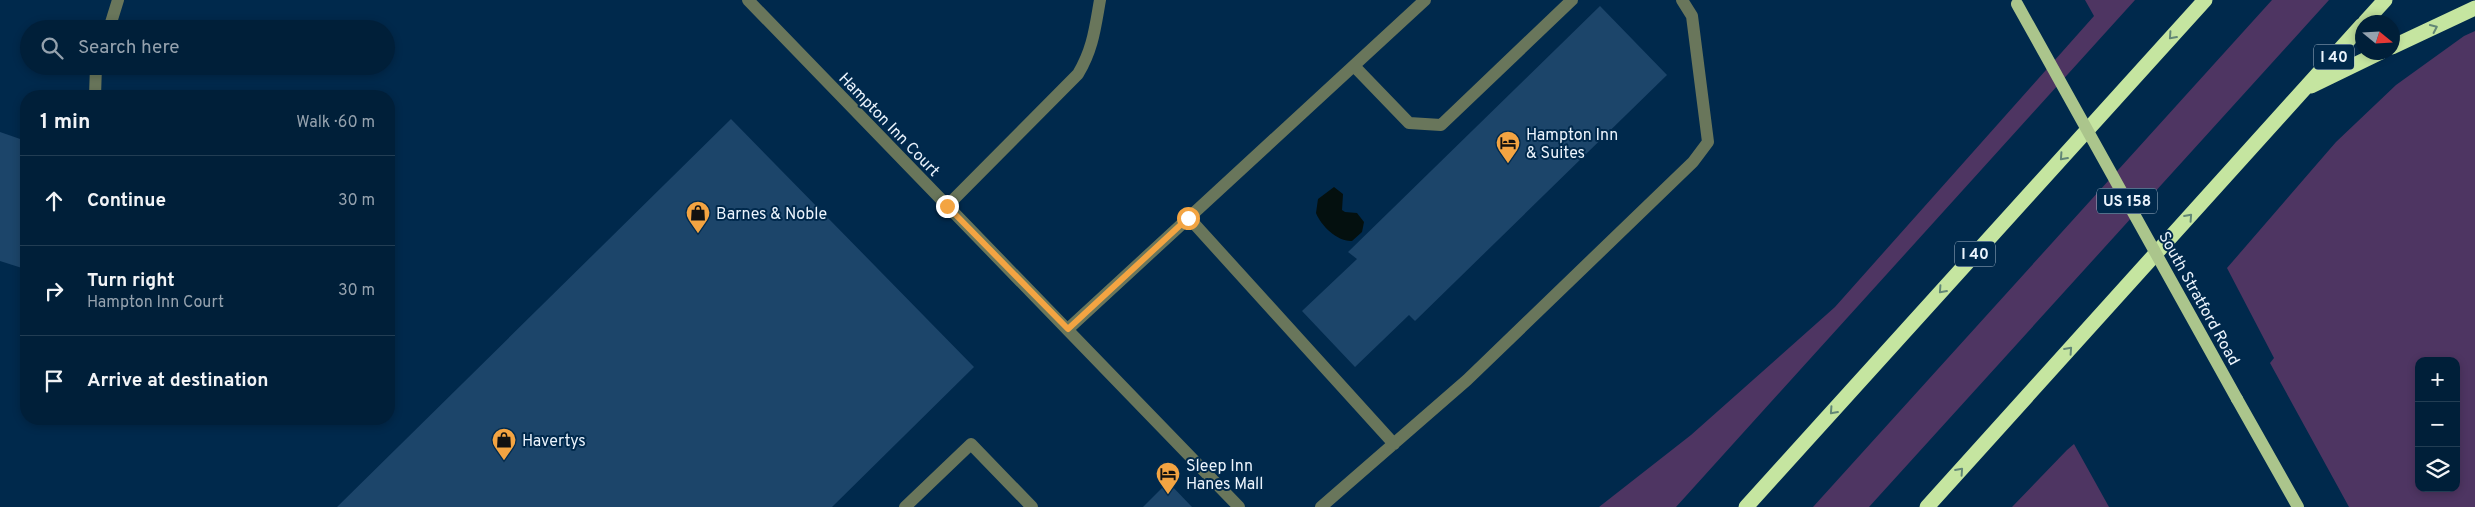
<!DOCTYPE html>
<html lang="en">
<head>
<meta charset="utf-8">
<style>
  :root { --surface:#001f39; --page:#0a2741; --text:#f1f3f6; --muted:#95a2ae; --line:#223d53 }
  body { margin:0; font-family:Overpass,sans-serif; background:var(--page); color:var(--text) }
  .controls { position:absolute; right:15px; bottom:15px; display:grid; overflow:hidden; border-radius:10px; box-shadow:0 2px 8px #0003 }
  .controls button { width:45px; height:45px; display:grid; place-items:center; padding:0; border:0; border-bottom:1px solid var(--line); background:var(--surface); color:var(--text); font:25px sans-serif }
  .compass { position:absolute; left:2355px; top:15px; width:45px; height:45px; border-radius:50%; background:var(--surface); box-shadow:0 2px 8px #0003; rotate:108deg }
  .stop { position:absolute; width:15px; height:15px; margin:-11px; border:4px solid #f3a442; border-radius:50%; background:#fff }
  .stop.end { background:#f3a442; border-color:#fff; box-shadow:0 1px 5px #0008 }
  .list { margin:0; padding:0; list-style:none }
  h2 { display:flex; justify-content:space-between; align-items:center; height:65px; margin:0; padding:0 20px; font-size:21px }
  h2 small { font-size:16px; font-weight:400; color:var(--muted) }
  .list li { display:grid; grid-template-columns:32px 1fr auto; gap:15px; align-items:center; box-sizing:border-box; height:90px; padding:0 20px; border-top:1px solid var(--line) }
  .list b { display:block; font-size:19px; white-space:nowrap }
  .list p { margin:0; font-size:16px; white-space:nowrap; color:var(--muted) }
  .list em { font-size:16px; font-style:normal; color:var(--muted) }
  .icon { flex:none; width:28px; height:28px; fill:none; stroke:currentColor; stroke-width:2; stroke-linecap:round; stroke-linejoin:round }
  .map { position:relative; flex:none; width:2475px; height:507px; overflow:hidden }
  .search { position:absolute; background:var(--surface); box-shadow:0 2px 8px #0003; left:20px; top:20px; width:375px; height:55px; display:flex; align-items:center; gap:12px; box-sizing:border-box; padding:0 18px; border-radius:28px; color:var(--muted); font-size:19px }
  .panel { position:absolute; background:var(--surface); box-shadow:0 2px 8px #0003; left:20px; top:90px; width:375px; height:335px; border-radius:20px }
  .map>svg:first-child { display:block }
  .green { fill:#4e3562; fill-rule:evenodd }
  .water { fill:#04100f }
  .building { fill:#1c456a }
  .lines { fill:none; stroke-linecap:round; stroke-linejoin:round }
  .minor { stroke:#69765b; stroke-width:12 }
  .major { stroke:#abc58c; stroke-width:12 }
  .highway { stroke:#c5e5a0; stroke-width:15 }
  .major-bridge { stroke:#abc58c; stroke-width:12 }
  .oneway { stroke:#628776 }
  .route { stroke:#f3a442; stroke-width:6 }
  .labels { text-anchor:middle; stroke-width:4; stroke-linejoin:round; paint-order:stroke }
  .shield { fill:#00294c; stroke:#a4b7c8; stroke-width:1 }
  .shield-label { font-size:15px; font-weight:bold; fill:#ebf4fd }
  .street-label { font-size:16px; fill:#ebf4fd; stroke:#00294c }
  .poi-label { font-size:16px; fill:#ebf4fd; stroke:#00294c; text-anchor:start }
</style>
</head>
<body>
<div class="map">
<svg width="2475" height="507" viewBox="0 0 2475 507">
  <rect width="100%" height="100%" fill="#00294c"/>
  <path class="green" d="M2085,0H2135L1676,507H1599L1691,435L1835,307L2094,16Z
    M2272,0H2329L1869,507H1813Z
    M2475,31V507H2349L2270,363L2274,358L2227,268L2336,142L2396,85L2464,36ZM2419,361H2456V488H2419Z
    M2074,444L2109,507H2012L2067,450Z"/>
  <path class="water" d="M1334,187L1343,194L1342,210L1345,212L1357,213L1364,222L1362,232L1352,241C1338,242 1321,226 1316,213L1318,199Z"/>
  <path class="building" d="M1600,6L1667,75L1415,321L1409,315L1355,367L1302,311L1357,259L1348,252Z
    M731,119L974,367L832,507H337Z
    M0,132L26,141L25,269L0,261Z
    M1168,482L1192,507H1143Z"/>
  <g class="lines">
    <path class="minor" d="M748,0L1239,507
      M109,29L118,0
      M1354,66L1409,123L1441,125L1572,0
      M95,96L96,66
      M947,206L1078,74C1093,49 1095,28 1100,0
      M1189,218L1394,444
      M1068,329L1425,0
      M905,507L971,444L1032,507
      M1321,507L1467,380L1693,162L1708,142L1692,16L1682,0"/>
    <path class="major" d="M2237,399L2298,507"/>
    <path class="highway" d="M2365,22L2385,0
      M2392,47L2475,8
      M2311,86L2381,52
      M1746,507L2205,0
      M1927,507L2362,25"/>
    <path class="major-bridge" d="M2017,4L2237,399"/>
  </g>
  <defs><path id="oneway-chevron" d="M-2-3.5L2.5 0L-2 3.5" fill="none" stroke-width="1.6" stroke-linecap="round" stroke-linejoin="round" transform="scale(1.25)"/></defs>
  <g class="oneway">
    <use href="#oneway-chevron" transform="translate(2434 28) rotate(-25)"/>
    <use href="#oneway-chevron" transform="translate(2172 36) rotate(132)"/>
    <use href="#oneway-chevron" transform="translate(2063 157) rotate(132)"/>
    <use href="#oneway-chevron" transform="translate(2189 217) rotate(-48)"/>
    <use href="#oneway-chevron" transform="translate(1942 290) rotate(132)"/>
    <use href="#oneway-chevron" transform="translate(2069 350) rotate(-48)"/>
    <use href="#oneway-chevron" transform="translate(1833 411) rotate(132)"/>
    <use href="#oneway-chevron" transform="translate(1960 471) rotate(-48)"/>
  </g>
  <g class="lines">
    <path class="route" d="M947,206L1068,329L1188,218"/>
  </g>
  <defs>
    <symbol id="hotel-pin" viewBox="-11 -11 22 30"><path d="M0 17L-7.5 6A9.5 9.5 0 1 1 7.5 6Z" fill="#f3a442" stroke="#00294c"/><path d="M-6-4.5h1.5V1H6V5H4.5V3h-9V5H-6ZM-4 0a1.8 1.8 0 1 1 3.6 0ZM.5 0V-2.5h3Q6-2.5 6 0Z" fill="#111"/></symbol>
    <symbol id="shop-pin" viewBox="-11 -11 22 30"><path d="M0 17L-7.5 6A9.5 9.5 0 1 1 7.5 6Z" fill="#f3a442" stroke="#00294c"/><path d="M-5-2.5h2.3a2.7 3.5 0 0 1 5.4 0H5L5.5 6h-11ZM-1.5-2.5h3a1.5 2.3 0 0 0-3 0Z" fill="#111"/></symbol>
  </defs>
  <g fill-rule="evenodd">
    <use href="#hotel-pin" x="1494" y="129" width="28" height="38"/>
    <use href="#shop-pin" x="684" y="199" width="28" height="38"/>
    <use href="#shop-pin" x="490" y="426" width="28" height="38"/>
    <use href="#hotel-pin" x="1154" y="460" width="28" height="38"/>
  </g>
  <g class="labels">
    <g class="shield">
      <rect x="2314" y="44.5" width="40" height="25" rx="4"/>
      <rect x="2097" y="188.5" width="60" height="25" rx="4"/>
      <rect x="1955" y="241.5" width="40" height="25" rx="4"/>
    </g>
    <g class="shield-label">
      <text x="2334" y="62">I 40</text>
      <text x="2127" y="206">US 158</text>
      <text x="1975" y="259">I 40</text>
    </g>
    <g class="street-label">
      <text transform="translate(890 124) rotate(46)" y="6">Hampton Inn Court</text>
      <text transform="translate(2200 298) rotate(61)" y="6">South Stratford Road</text>
    </g>
    <g class="poi-label">
      <text x="1526" y="140">Hampton Inn<tspan x="1526" dy="18">&amp; Suites</tspan></text>
      <text x="716" y="219">Barnes &amp; Noble</text>
      <text x="522" y="446">Havertys</text>
      <text x="1186" y="471">Sleep Inn<tspan x="1186" dy="18">Hanes Mall</tspan></text>
    </g>
  </g>
</svg>
<div class="controls">
<button>+</button>
<button>−</button>
<button><svg class="icon" aria-label="layers" viewBox="0 0 24 24"><path d="M12 4l9 5-9 5-9-5zM3 14l9 5 9-5"/></svg></button>
</div>
<svg class="compass" viewBox="-18 -18 36 36"><path d="M0-13l5 13h-10z" fill="#e53935"/><path d="M0 13l5-13h-10z" fill="#95a2ae"/></svg>
<div class="stop" style="left:1188px;top:218px"></div>
<div class="stop end" style="left:947px;top:206px"></div>
<div class="search"><svg class="icon" aria-label="search" viewBox="0 0 24 24"><circle cx="10" cy="10" r="6"/><path d="M15 15l6 6"/></svg>Search here</div>
<section class="panel">
<h2>1 min<small>Walk · 60 m</small></h2>
<ul class="list">
<li><svg class="icon" aria-label="ahead" viewBox="0 0 24 24"><path d="M12 20V5M6 11l6-6 6 6"/></svg><div><b>Continue</b></div><em>30 m</em></li>
<li><svg class="icon" aria-label="right" viewBox="0 0 24 24"><path d="M7 20v-9h11M14 6l5 5-5 5"/></svg><div><b>Turn right</b><p>Hampton Inn Court</p></div><em>30 m</em></li>
<li><svg class="icon" aria-label="arrive" viewBox="0 0 24 24"><path d="M6 21V4h12l-3 4 3 4H6"/></svg><div><b>Arrive at destination</b></div></li>
</ul>
</section>
</div>
</body>
</html>
